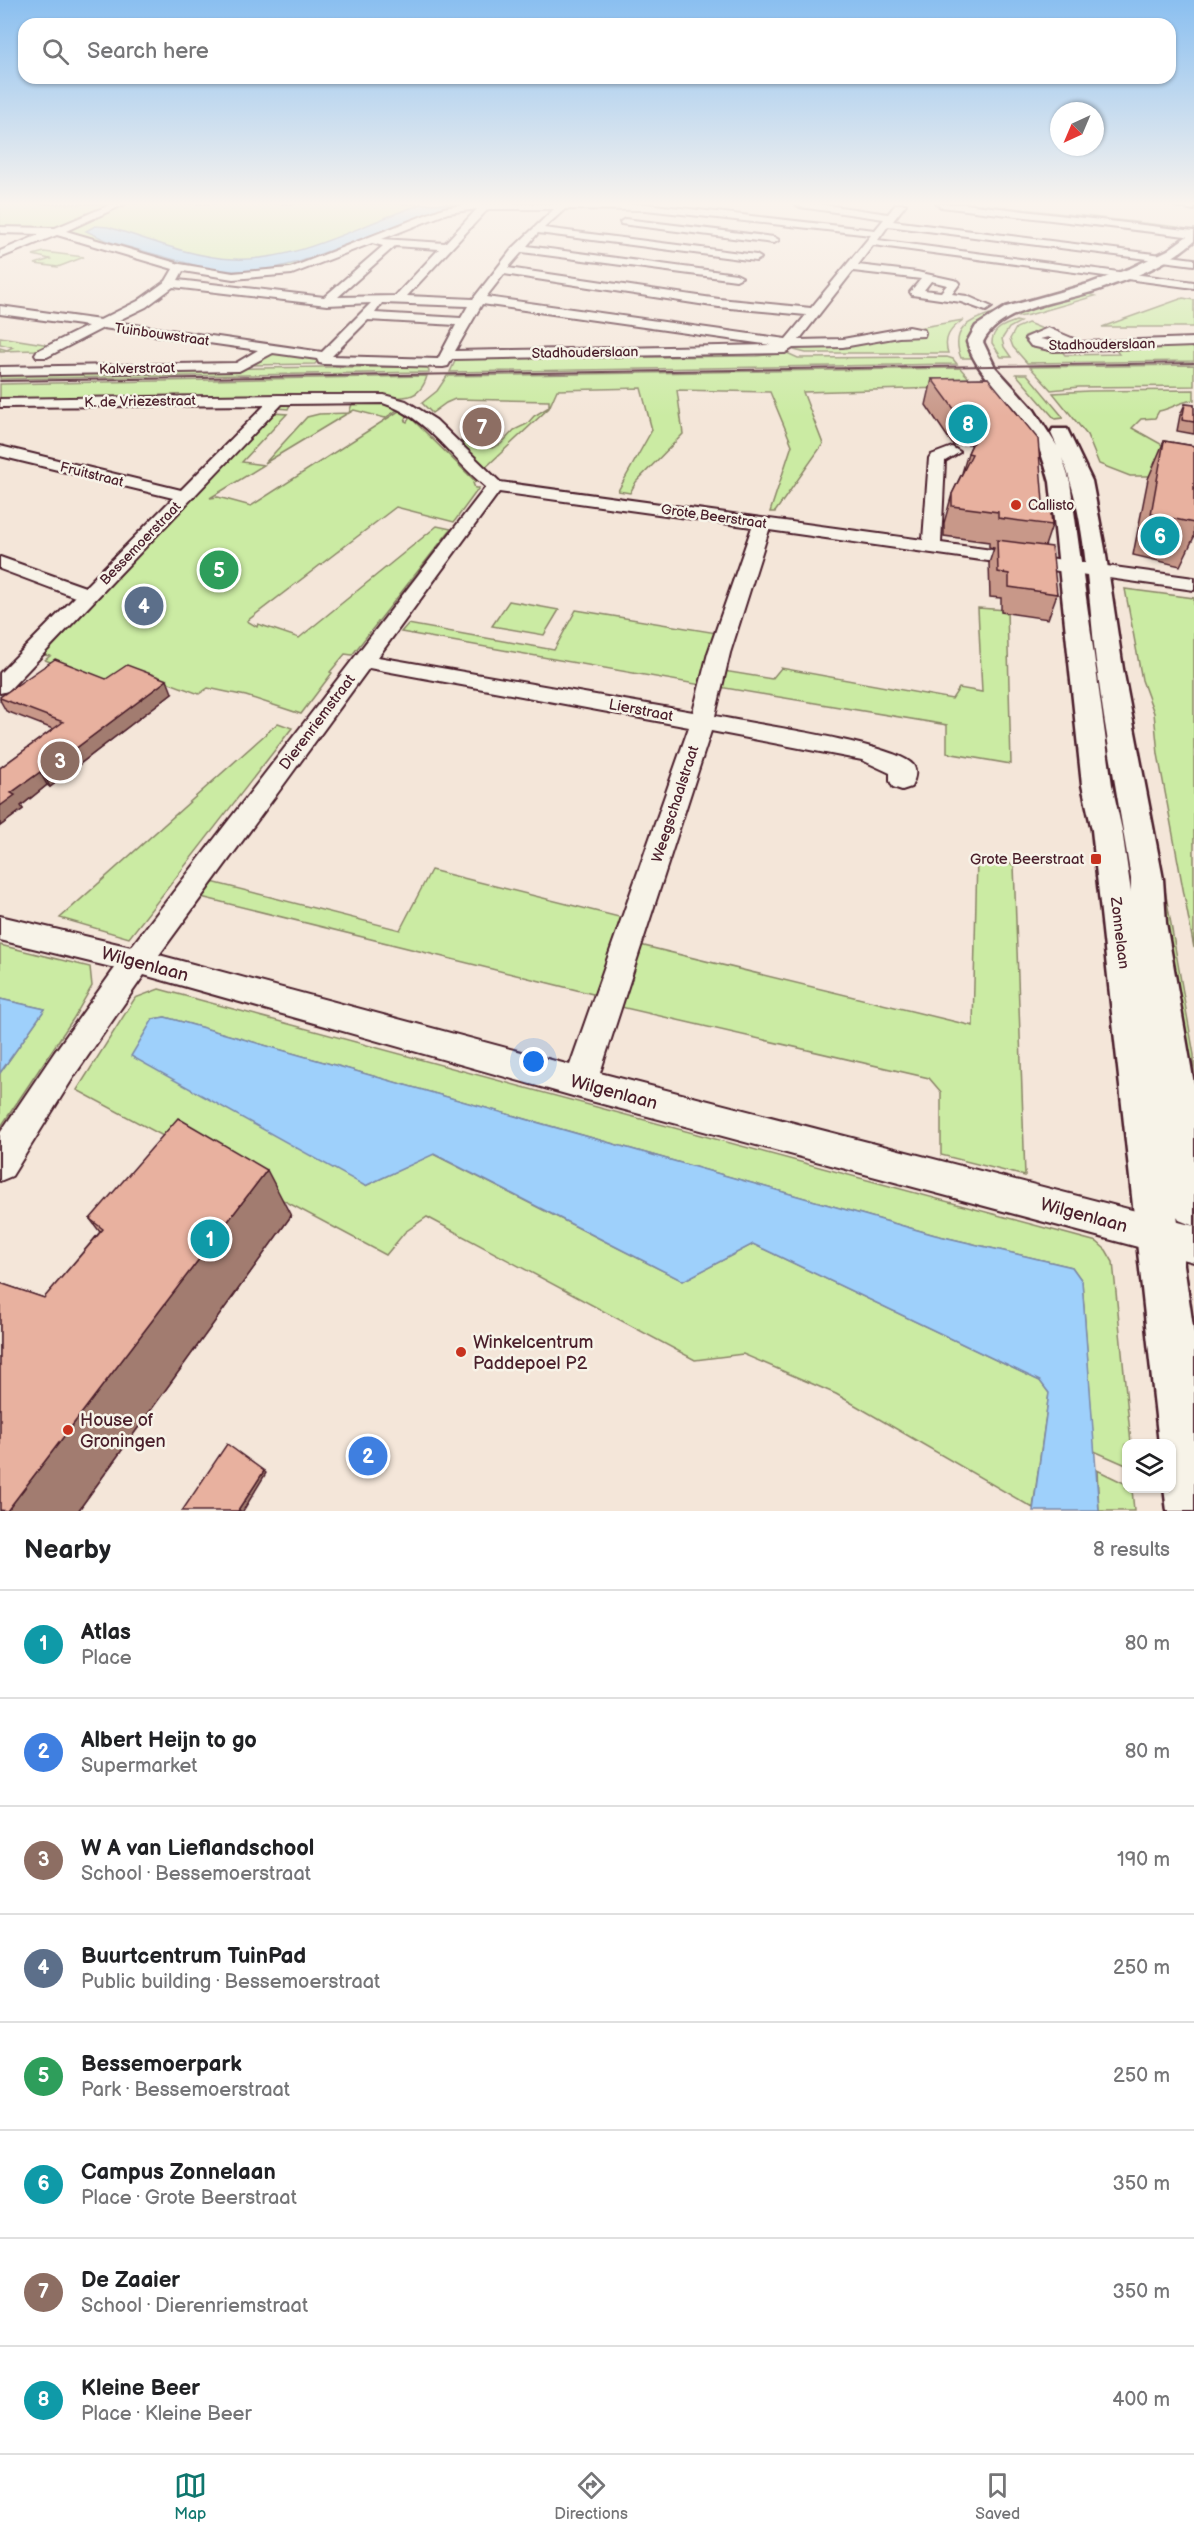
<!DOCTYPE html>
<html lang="en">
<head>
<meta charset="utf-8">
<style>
  :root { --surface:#fff; --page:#f2f2f2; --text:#202124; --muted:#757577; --line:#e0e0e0; --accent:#0f766e }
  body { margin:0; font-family:"Balsamiq Sans",sans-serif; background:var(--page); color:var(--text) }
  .controls { position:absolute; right:18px; bottom:18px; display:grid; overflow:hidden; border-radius:12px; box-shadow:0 2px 4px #0004 }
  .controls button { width:54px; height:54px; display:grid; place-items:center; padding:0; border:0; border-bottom:2px solid var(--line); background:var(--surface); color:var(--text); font:30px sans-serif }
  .compass { position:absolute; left:1050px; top:102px; width:54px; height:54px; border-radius:50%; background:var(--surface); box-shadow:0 2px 4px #0004; rotate:224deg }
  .you { position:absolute; left:534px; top:1062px; width:21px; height:21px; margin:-15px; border:4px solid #fff; border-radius:50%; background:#1a73e8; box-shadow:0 0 0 9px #1a73e833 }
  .badge { display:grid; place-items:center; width:39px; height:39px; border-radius:50%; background:var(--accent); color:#fff; font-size:20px; font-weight:700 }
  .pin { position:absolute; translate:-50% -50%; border:3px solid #fff; box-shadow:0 2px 6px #0006 }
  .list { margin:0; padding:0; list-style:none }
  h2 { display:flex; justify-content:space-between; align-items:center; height:78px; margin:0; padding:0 24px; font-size:26px }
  h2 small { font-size:20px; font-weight:400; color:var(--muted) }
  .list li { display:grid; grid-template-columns:39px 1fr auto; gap:18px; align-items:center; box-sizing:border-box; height:108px; padding:0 24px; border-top:2px solid var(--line) }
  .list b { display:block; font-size:22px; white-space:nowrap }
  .list p { margin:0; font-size:20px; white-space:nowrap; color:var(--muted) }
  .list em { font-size:20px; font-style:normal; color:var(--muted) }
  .icon { flex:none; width:33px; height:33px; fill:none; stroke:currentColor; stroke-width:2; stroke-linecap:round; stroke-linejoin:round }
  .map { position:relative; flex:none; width:1194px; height:1511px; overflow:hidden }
  .search { position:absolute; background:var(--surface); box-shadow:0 2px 4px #0004; left:18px; right:18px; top:18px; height:66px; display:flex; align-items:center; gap:15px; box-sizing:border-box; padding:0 21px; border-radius:18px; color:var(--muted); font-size:22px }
  .sheet { height:942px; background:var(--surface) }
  nav { display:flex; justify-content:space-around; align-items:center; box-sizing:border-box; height:84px; border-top:2px solid var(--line); background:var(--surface); font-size:16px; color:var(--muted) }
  nav a { display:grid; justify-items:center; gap:3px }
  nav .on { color:var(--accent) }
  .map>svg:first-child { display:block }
  .green { fill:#cbeba3; stroke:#8a8567; stroke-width:1.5 }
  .water { fill:#9ed0fb; stroke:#7c89a8; stroke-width:1.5 }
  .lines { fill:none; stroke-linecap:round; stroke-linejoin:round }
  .minor-casing { stroke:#4a1f2b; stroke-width:4 }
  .tertiary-casing { stroke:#4a1f2b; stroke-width:5 }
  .minor { fill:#f7f3e8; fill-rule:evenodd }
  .tertiary { fill:#f7f3e8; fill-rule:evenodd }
  .rail { stroke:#4a1f2b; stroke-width:2 }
  .wall { fill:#c89889; stroke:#4a1f2b; stroke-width:1.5 }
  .shaded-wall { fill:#a27c6f; stroke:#4a1f2b; stroke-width:1.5 }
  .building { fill:#e8b19f; stroke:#4a1f2b; stroke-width:1.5 }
  .poi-dot { fill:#c8321e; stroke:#f7f3e8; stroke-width:2 }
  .labels { text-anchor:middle; stroke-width:5; stroke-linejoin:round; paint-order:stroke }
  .far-street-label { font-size:14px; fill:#4a1f2b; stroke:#f7f3e8 }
  .far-poi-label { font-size:14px; fill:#4a1f2b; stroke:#f7f3e8; text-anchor:start }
  .street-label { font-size:15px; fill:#4a1f2b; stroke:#f7f3e8 }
  .poi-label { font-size:15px; fill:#4a1f2b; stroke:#f7f3e8; text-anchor:end }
  .near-street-label { font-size:18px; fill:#4a1f2b; stroke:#f7f3e8 }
  .near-poi-label { font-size:18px; fill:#4a1f2b; stroke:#f7f3e8; text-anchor:start }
</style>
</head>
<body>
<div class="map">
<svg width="1194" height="1511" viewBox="0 0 1194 1511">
  <rect width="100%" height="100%" fill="#f4e6d9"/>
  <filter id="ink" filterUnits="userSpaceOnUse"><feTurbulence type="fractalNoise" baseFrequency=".0167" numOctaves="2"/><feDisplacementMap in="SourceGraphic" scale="12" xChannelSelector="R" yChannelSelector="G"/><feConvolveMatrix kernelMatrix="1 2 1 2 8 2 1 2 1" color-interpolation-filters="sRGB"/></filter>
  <g filter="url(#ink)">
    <path class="green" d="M0,204H559L452,206L374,235L294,268L238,275L190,268L65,231L0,229Z
      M954,204H980L1179,227L1177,231Z
      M44,252L84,257L58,267L35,264L50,259L33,255Z
      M1083,292L1095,296L1029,315L1018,317L1009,314Z
      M1183,298L1194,300V327H1102Z
      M993,313L999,315L988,321L978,358H961C950,330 968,320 993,313Z
      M963,320C950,329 943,338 948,353H806L794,350L793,347L869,343L897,338L888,336L918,337L926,332L917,328Z
      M1016,321L1020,322L1009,328L1002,339L1004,347L1011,357H1001L992,343C992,329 1004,325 1016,321Z
      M1028,323L1043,329L1025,336L1026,342L1043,349H1060L1065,355L1119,354L1114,348L1191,347L1194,349V361L1027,363L1013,347L1010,339L1016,328Z
      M0,337L44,344L47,346L37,350L0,351V348L7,350L13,347L0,344Z
      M274,351L321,357L315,364L251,365Z
      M787,353L798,358L947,357L953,359L957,364L450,372L456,359L757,356Z
      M1194,365V386L1079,387L1051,390L1030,367Z
      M322,367H428L429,372L0,379V372Z
      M960,368L977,387L803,392L823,444L775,512H770L792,445L770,392L677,390L683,434L636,482L630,493L618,491L652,430L641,388L557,390L549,408L485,468L459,441L492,448L501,444L514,430L527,424L534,416L549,407V401L455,399L446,403L432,413L422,403L437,391L447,376Z
      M1027,374L1063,417V418L1055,419L1016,374Z
      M427,376C419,405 395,397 372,394L0,400V384Z
      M1194,390V400C1181,401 1173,408 1159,411L1155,418L1141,419L1132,428L1168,448L1152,476H1130L1099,464L1087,435L1053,393L1089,391Z
      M375,402L400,408L385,418L354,410L349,413L352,404L290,405L288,409L277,408L283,403Z
      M402,409L408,414L405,421L407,422L410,417L476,482L473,483L475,488H479L454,522L396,507L247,621L257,627L258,624L299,638L437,526L451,529L352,655L345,654L330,672L332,673L301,714L246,696L208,688L199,694L156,678L107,683L45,660L50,656L44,655C90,606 138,557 181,504L185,506L273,413L287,414L242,462L264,465L210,498L218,497L251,506Z
      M348,413L265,463L307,417L319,414Z
      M1125,589L1194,598V948L1158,754L1154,713L1142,680Z
      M509,601L559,610L544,635L492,626Z
      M978,608L1007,610L1011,764L947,753V725L719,687L724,671L772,679L781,668L952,699L959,688L982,692Z
      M576,610L717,633L701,685L401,632L408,624L554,650Z
      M278,723L292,728L129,938L60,918Z
      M1139,797L1149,799L1194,1055V1125Z
      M977,858L1014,865L1025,1176L941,1155V1092L929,1078L621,1007L640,945L973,1026Z
      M431,870L623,918L597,995L197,896L208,881L400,930Z
      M0,945L90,967L92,986L73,1019L0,1128V1073L45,1009L0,999Z
      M159,989L1097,1242L1106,1250L1113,1262L1131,1443L1126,1444V1465L1094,1451L1082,1281L1072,1267L935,1235L165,1017L153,1019L365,1186L433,1154L683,1281L753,1244L1040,1381L1049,1393L1033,1508L836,1394L743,1354L695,1360L427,1217L405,1232L386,1255L77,1090L135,998Z
      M1097,1470L1126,1484V1488L1132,1489L1134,1511H1099Z"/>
    <path class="water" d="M422,204H455L299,262L267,270L233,271L205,268L110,242L86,231L95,226L108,227C147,239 191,257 233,259C299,262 361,224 422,204Z
      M0,999L45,1009L0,1073Z
      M165,1017L935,1235L1072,1267L1082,1281L1099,1511H1033L1049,1393L1040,1381L753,1244L683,1281L434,1154L365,1186L131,1056L153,1019Z"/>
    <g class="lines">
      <defs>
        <path id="minor" d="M112,204H125L66,231L180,264L233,273L290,268L443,208L469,204H646L875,230L884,219L800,207L795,204H820L888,214L896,204H906L893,221L1194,259V265L888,226L878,240L1194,282V288L873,245L858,265L917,272L958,281L960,283L952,294L967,296L992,307L986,311L961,302L912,295L910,292L921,279L853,271L799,340L843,339L909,327L924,330L925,333L924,336L899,337L843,347L793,348L785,353L452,359L448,366L443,367L324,364L319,363L317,359L273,353L239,371L0,375V367L236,363L258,350L103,328L47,357H37L35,354L37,351L88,326L0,314V306L100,320L138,301L166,281L173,269L57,235L0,258V251L41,234L0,233V227L55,228ZM477,209L445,243L382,239L448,213ZM488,209H554L512,249L473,299L407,296ZM565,209L646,210L871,235L811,308L719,299L508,268L522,252L736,280L742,277L736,274L527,246L538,233L756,261L761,258L756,255L544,228ZM372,243L383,246L324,297L178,280L183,271L233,279L292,274ZM395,246L439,249L395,296L338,297ZM504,274L719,307L806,315L786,339L486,297ZM931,281L947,285L941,292L924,290ZM173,287L327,305L371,303L322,352L115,322L146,307ZM382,303L468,306L461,318L375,313ZM482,304L771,345L455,351ZM368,320L456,325L438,359L332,356Z
          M936,204H965L1194,231V237L941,207Z
          M1168,204H1194V210Z
          M625,219L774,237L779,240L774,243L621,224L620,222Z
          M1048,328L1081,342L1194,338V346L1054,351L1031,346L1025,338ZM1048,337L1061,343L1040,339Z
          M279,395H384L406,401L436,420L500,482L923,540L929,458L931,455L952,447L960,452L945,461L941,543L1194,578V590L769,530L730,653L715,716C748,723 897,744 913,765C918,772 914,781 911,787L902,790L893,787L890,781V773L862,760L711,731L600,1073L1194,1226V1262L580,1098L144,975L76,1073L12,1176L0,1181V1133L54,1053L115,968L0,940V916L131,947L486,487C451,459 428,417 383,403L282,404L8,691L0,693V673L75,597L0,569V557L85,587L173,498L0,456V446L181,490L265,405L0,407V399ZM499,492L752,527L708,653L693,712L378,657ZM369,668L689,727L570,1065L159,955Z"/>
        <path id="tertiary" d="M1194,231V241C1167,265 1134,277 1101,289C1067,301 999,307 983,342L995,367L1034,410L1057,446L1051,433L1053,429H1067L1092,481L1105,549L1123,669L1163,879L1166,923L1194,1084V1226L1179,1220L1177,1216L1194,1334V1511H1167L1164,1488H1172V1444H1159L1092,830L1082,785L1050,482C1044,460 1036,436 1022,418C1003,393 976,373 967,342L976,326L1006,307L1088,284L1131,268L1168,250ZM1062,458C1087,516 1088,604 1097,668C1106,738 1120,809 1131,879V892L1122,830L1112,785L1070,482Z"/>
      </defs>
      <use href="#minor" class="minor-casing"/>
      <use href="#tertiary" class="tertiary-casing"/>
      <use href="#minor" class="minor"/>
      <use href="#tertiary" class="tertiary"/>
      <path class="rail" d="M0,381L1194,363"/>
    </g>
    <path class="wall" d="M988,378L1052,525L1045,546L1057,594L1048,619L1001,612V598L990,597L989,563L994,548L989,547V542L944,536V523L952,494L962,473L968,453L972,444L953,445L926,405L932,379Z
      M1185,404L1194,405V434L1177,431L1180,415Z
      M1164,441L1194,446V537L1180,566L1133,555L1148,479Z
      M106,679L172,693L50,787L47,785L21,806L23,809L0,826V768L53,729L6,711L0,700V697Z
      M291,1216L78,1511H0V1283L44,1298L100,1232L90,1219Z"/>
    <path class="shaded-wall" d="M167,680L172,693L50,787L43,773Z
      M40,772L47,785L21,806L23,809L0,826V806L11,793Z
      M267,1170L291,1216L78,1511H7Z
      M264,1471L266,1473L243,1511H238Z"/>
    <path class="building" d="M988,378L1038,439L1043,502L1050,503L1052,525L998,518V512L952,506V494L972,454L968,453L985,417H960L932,379Z
      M1185,404L1194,405V422L1182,420Z
      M1164,441L1194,446V523L1151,514Z
      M997,540L1052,547L1057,594L1009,587V574L998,572Z
      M55,659L106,679L127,665L167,680L43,773L40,772L11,793L15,795L0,806V768L63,722L0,698V697Z
      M178,1118L267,1170L7,1511L0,1510V1283L44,1298L103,1229L90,1219Z
      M227,1444L264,1471L238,1511H182Z"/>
  </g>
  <linearGradient id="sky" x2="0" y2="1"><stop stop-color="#8abff0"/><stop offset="0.49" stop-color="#faf4ee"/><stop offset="1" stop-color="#faf4ee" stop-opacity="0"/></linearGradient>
  <rect width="1194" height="416" fill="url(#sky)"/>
  <g class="poi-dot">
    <circle cx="1016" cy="505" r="6"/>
    <rect x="1090" y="853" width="12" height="12" rx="3"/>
    <circle cx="461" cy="1352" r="6"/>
    <circle cx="68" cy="1430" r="6"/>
  </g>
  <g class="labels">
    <g class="far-street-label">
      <text transform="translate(162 334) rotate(8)" y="5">Tuinbouwstraat</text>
      <text transform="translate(1102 344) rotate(-1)" y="5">Stadhouderslaan</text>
      <text transform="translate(585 352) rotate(-1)" y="5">Stadhouderslaan</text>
      <text transform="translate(137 368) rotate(-1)" y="5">Kalverstraat</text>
      <text transform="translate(140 401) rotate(-1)" y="5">K. de Vriezestraat</text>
      <text transform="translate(92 474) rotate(14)" y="5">Fruitstraat</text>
      <text transform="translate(714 516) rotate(8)" y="5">Grote Beerstraat</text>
      <text transform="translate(140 543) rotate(-46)" y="5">Bessemoerstraat</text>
    </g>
    <g class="far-poi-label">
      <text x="1028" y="510">Callisto</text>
    </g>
    <g class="street-label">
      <text transform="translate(641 710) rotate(11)" y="5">Lierstraat</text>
      <text transform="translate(317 722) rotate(-53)" y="5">Dierenriemstraat</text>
      <text transform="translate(675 804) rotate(-72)" y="5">Weegschaalstraat</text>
      <text transform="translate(1120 933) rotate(83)" y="5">Zonnelaan</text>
    </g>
    <g class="poi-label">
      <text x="1084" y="864">Grote Beerstraat</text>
    </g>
    <g class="near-street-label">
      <text transform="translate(145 964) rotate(15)" y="6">Wilgenlaan</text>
      <text transform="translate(614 1092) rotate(15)" y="6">Wilgenlaan</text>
      <text transform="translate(1084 1215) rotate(15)" y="6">Wilgenlaan</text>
    </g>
    <g class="near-poi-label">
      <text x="473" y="1348">Winkelcentrum<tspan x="473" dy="21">Paddepoel P2</tspan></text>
      <text x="80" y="1426">House of<tspan x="80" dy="21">Groningen</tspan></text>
    </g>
  </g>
</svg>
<div class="controls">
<button><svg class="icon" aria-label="layers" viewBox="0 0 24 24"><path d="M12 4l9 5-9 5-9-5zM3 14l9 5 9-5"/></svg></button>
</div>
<svg class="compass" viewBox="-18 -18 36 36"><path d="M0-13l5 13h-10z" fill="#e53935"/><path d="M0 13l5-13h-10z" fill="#757577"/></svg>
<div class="you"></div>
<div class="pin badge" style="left:210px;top:1239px;background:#0f9aa8">1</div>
<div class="pin badge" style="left:368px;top:1456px;background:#3f7fe0">2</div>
<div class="pin badge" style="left:60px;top:761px;background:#8d6e63">3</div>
<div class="pin badge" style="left:144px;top:606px;background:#5c6f8a">4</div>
<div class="pin badge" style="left:219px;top:570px;background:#2e9e5b">5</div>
<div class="pin badge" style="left:1160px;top:536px;background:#0f9aa8">6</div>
<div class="pin badge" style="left:482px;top:427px;background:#8d6e63">7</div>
<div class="pin badge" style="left:968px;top:424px;background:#0f9aa8">8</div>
<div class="search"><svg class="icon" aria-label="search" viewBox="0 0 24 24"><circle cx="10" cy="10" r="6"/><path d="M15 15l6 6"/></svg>Search here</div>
</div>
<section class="sheet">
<h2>Nearby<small>8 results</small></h2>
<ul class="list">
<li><span class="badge" style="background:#0f9aa8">1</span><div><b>Atlas</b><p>Place</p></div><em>80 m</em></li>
<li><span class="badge" style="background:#3f7fe0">2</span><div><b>Albert Heijn to go</b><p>Supermarket</p></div><em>80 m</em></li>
<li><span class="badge" style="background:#8d6e63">3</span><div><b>W A van Lieflandschool</b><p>School · Bessemoerstraat</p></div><em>190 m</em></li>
<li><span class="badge" style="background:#5c6f8a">4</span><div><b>Buurtcentrum TuinPad</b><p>Public building · Bessemoerstraat</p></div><em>250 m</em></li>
<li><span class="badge" style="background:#2e9e5b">5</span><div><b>Bessemoerpark</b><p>Park · Bessemoerstraat</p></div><em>250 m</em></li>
<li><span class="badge" style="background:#0f9aa8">6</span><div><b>Campus Zonnelaan</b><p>Place · Grote Beerstraat</p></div><em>350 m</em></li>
<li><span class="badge" style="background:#8d6e63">7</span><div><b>De Zaaier</b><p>School · Dierenriemstraat</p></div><em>350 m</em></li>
<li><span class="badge" style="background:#0f9aa8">8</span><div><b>Kleine Beer</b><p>Place · Kleine Beer</p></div><em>400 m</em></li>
</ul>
</section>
<nav>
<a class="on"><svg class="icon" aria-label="map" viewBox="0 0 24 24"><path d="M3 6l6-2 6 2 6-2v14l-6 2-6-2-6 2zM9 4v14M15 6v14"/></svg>Map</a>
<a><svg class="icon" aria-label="directions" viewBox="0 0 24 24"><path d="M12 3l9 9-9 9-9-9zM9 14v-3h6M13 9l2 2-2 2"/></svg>Directions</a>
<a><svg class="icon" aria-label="saved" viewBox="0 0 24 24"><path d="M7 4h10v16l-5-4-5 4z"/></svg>Saved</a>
</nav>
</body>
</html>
